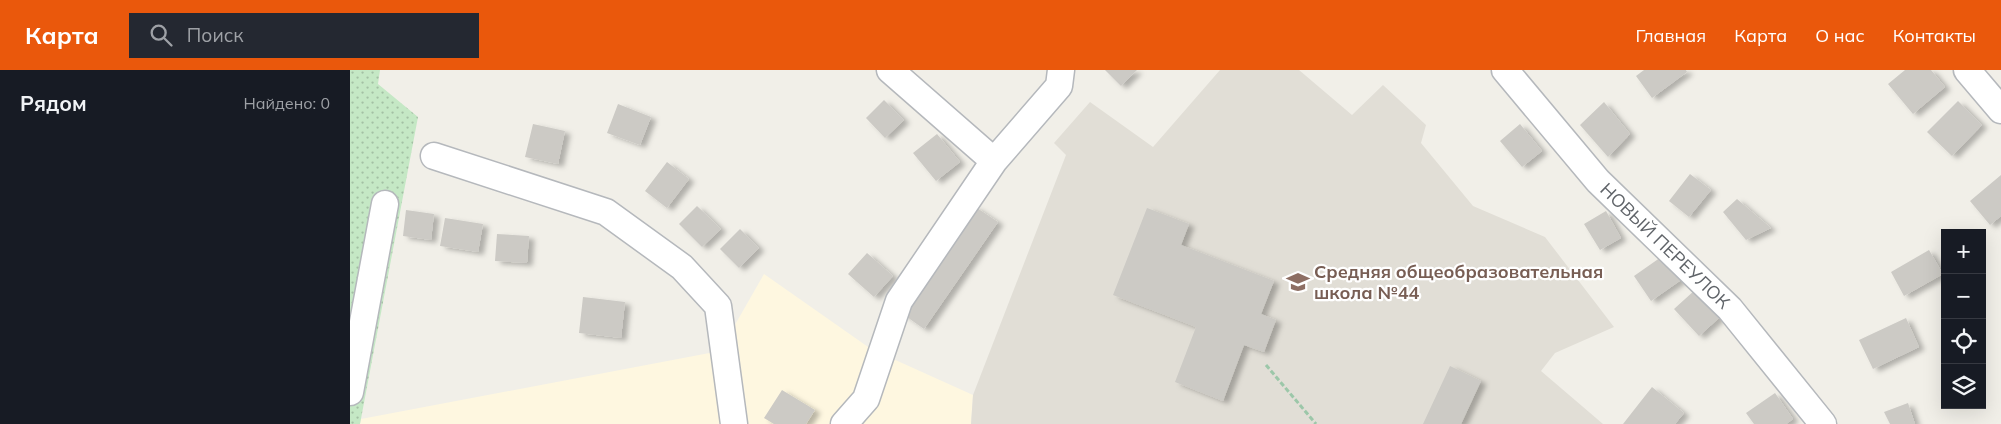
<!DOCTYPE html>
<html lang="ru">
<head>
<meta charset="utf-8">
<style>
  :root { --surface:#171b24; --page:#242831; --text:#f1f3f6; --muted:#9ea1a6; --line:#363941; --accent:#ea580c }
  body { margin:0; font-family:Mulish,sans-serif; background:var(--page); color:var(--text) }
  .controls { position:absolute; right:15px; bottom:15px; display:grid; overflow:hidden; border-radius:0px; box-shadow:0 5px 20px #0002 }
  .controls button { width:45px; height:45px; display:grid; place-items:center; padding:0; border:0; border-bottom:1px solid var(--line); background:var(--surface); color:var(--text); font:25px sans-serif }
  .list { margin:0; padding:0; list-style:none }
  h2 { display:flex; justify-content:space-between; align-items:center; height:65px; margin:0; padding:0 20px; font-size:21px }
  h2 small { font-size:16px; font-weight:400; color:var(--muted) }
  .icon { flex:none; width:28px; height:28px; fill:none; stroke:currentColor; stroke-width:2; stroke-linecap:round; stroke-linejoin:round }
  .map { position:relative; flex:none; width:1651px; height:354px; overflow:hidden }
  header { display:flex; align-items:center; gap:30px; box-sizing:border-box; height:70px; padding:0 25px; background:var(--accent); color:#fff }
  header strong { font-size:24px }
  nav { display:flex; gap:28px; margin-inline-start:auto; font-size:18px }
  .search { width:350px; height:45px; background:var(--page); display:flex; align-items:center; gap:12px; box-sizing:border-box; padding:0 18px; border-radius:0px; color:var(--muted); font-size:19px }
  main { display:flex }
  aside { flex:1; background:var(--surface) }
  .map>svg:first-child { display:block }
  .commercial { fill:#fef7e0 }
  .education { fill:#e1ded6 }
  .garden { fill:url(#garden-dots) }
  .building { fill:#cccac5; filter:url(#shadow) }
  .lines { fill:none; stroke-linecap:round; stroke-linejoin:round }
  .minor-casing { stroke:#b5b8bc; stroke-width:29 }
  .path { stroke:#9cc7a9; stroke-width:3; stroke-dasharray:5 2.5; stroke-linecap:butt }
  .minor { stroke:#fff; stroke-width:26 }
  .labels { text-anchor:middle; stroke-width:4.5; stroke-linejoin:round; paint-order:stroke }
  .street-label { font-size:18px; fill:#5f6368; stroke:#fff }
  .education-label { font-size:18px; font-weight:bold; fill:#785e54; stroke:#fff; text-anchor:start }
</style>
</head>
<body>
<header>
<strong>Карта</strong>
<div class="search"><svg class="icon" aria-label="search" viewBox="0 0 24 24"><circle cx="10" cy="10" r="6"/><path d="M15 15l6 6"/></svg>Поиск</div>
<nav><a>Главная</a><a>Карта</a><a>О нас</a><a>Контакты</a></nav>
</header>
<main>
<aside>
<h2>Рядом<small>Найдено: 0</small></h2>
<ul class="list">
</ul>
</aside>
<div class="map">
<svg width="1651" height="354" viewBox="0 0 1651 354">
  <defs>
    <pattern id="garden-dots" width="8" height="8" patternUnits="userSpaceOnUse" patternTransform="scale(1.25)"><rect width="8" height="8" fill="#c5e8c5"/><path d="M2 2h.1M6 6h.1" fill="none" stroke="#a3c0a4" stroke-width="1.8" stroke-linecap="round"/></pattern>
    <filter id="shadow"><feDropShadow dx="5.5" dy="3" stdDeviation="2.5" flood-color="#0004"/></filter>
  </defs>
  <rect width="100%" height="100%" fill="#f1efe8"/>
  <path class="commercial" d="M414,204L521,279L623,325L621,354H10L11,349L370,281Z"/>
  <path class="education" d="M870,0H949L1002,45L1033,15L1076,55L1071,73L1123,136L1195,167L1264,257L1205,283L1191,301L1253,354H621L623,325L716,85L704,73L740,32L803,77Z"/>
  <path class="garden" d="M0,0H30L28,14L68,47L10,354H0Z"/>
  <path class="building" d="M755,0H787L771,16Z
    M1294,0H1336L1337,2L1302,28L1286,6Z
    M1555,0H1581L1595,17L1563,44L1538,14Z
    M534,30L554,50L535,68L516,48Z
    M1608,31L1632,55L1602,86L1577,62Z
    M1254,32L1280,64L1258,87L1230,55Z
    M268,34L301,47L290,75L257,63Z
    M183,54L215,61L208,94L175,87Z
    M1170,54L1192,81L1172,97L1150,71Z
    M587,64L610,92L586,111L563,83Z
    M317,92L339,109L317,138L295,121Z
    M1340,104L1361,120L1339,147L1319,131Z
    M1651,105V146L1640,155L1620,131Z
    M1387,129L1421,158L1396,170L1373,142Z
    M347,136L371,159L352,177L329,154Z
    M624,136L648,152L574,259L550,242Z
    M797,138L839,154L831,175L924,211L911,244L926,250L914,282L894,275L873,331L825,312L846,257L763,225Z
    M56,140L84,144L81,170L53,166Z
    M1256,141L1271,168L1250,180L1234,154Z
    M95,148L133,154L128,182L90,176Z
    M390,159L409,178L389,198L370,179Z
    M147,164L179,166L177,193L145,191Z
    M1579,180L1593,204L1554,226L1541,202Z
    M517,183L543,206L524,227L498,204Z
    M1314,185L1331,210L1301,231L1284,206Z
    M1345,220L1370,247L1349,266L1324,239Z
    M233,227L275,232L271,268L229,263Z
    M1556,248L1569,277L1523,299L1509,270Z
    M1100,296L1131,311L1111,354H1073Z
    M1302,317L1334,343L1325,354H1273Z
    M432,320L465,340L456,354H424L414,348Z
    M1425,323L1443,349L1436,354H1404L1396,343Z
    M1558,333L1565,354H1540L1534,342Z"/>
  <g class="lines">
    <defs>
      <path id="minor" d="M540,0L644,91
        M1155,0L1248,111L1380,239L1473,354
        M1617,0L1651,40
        M84,86L256,142L332,197L368,236L384,354
        M0,322L35,134
        M494,354L516,329L549,231L644,91L709,16L711,0"/>
    </defs>
    <use href="#minor" class="minor-casing"/>
    <path class="path" d="M916,295L966,354"/>
    <use href="#minor" class="minor"/>
  </g>
  <defs>
    <symbol id="school-bare" viewBox="-9 -9 18 18"><path d="M0-5L7-2L0 1L-7-2ZM-4 1L0 2.5L4 1V4Q0 6-4 4Z" fill="#8d6e63" stroke="#fff" stroke-width="2.5" paint-order="stroke"/></symbol>
  </defs>
  <g fill-rule="evenodd">
    <use href="#school-bare" x="932" y="196" width="32" height="32"/>
  </g>
  <g class="labels">
    <g class="street-label">
      <text transform="translate(1315 176) rotate(44)" y="6">НОВЫЙ ПЕРЕУЛОК</text>
    </g>
    <g class="education-label">
      <text x="964" y="208">Средняя общеобразовательная<tspan x="964" dy="21">школа №44</tspan></text>
    </g>
  </g>
</svg>
<div class="controls">
<button>+</button>
<button>−</button>
<button><svg class="icon" aria-label="locate" viewBox="0 0 24 24"><circle cx="12" cy="12" r="6"/><path d="M12 2v4M12 18v4M2 12h4M18 12h4"/></svg></button>
<button><svg class="icon" aria-label="layers" viewBox="0 0 24 24"><path d="M12 4l9 5-9 5-9-5zM3 14l9 5 9-5"/></svg></button>
</div>
</div>
</main>
</body>
</html>
